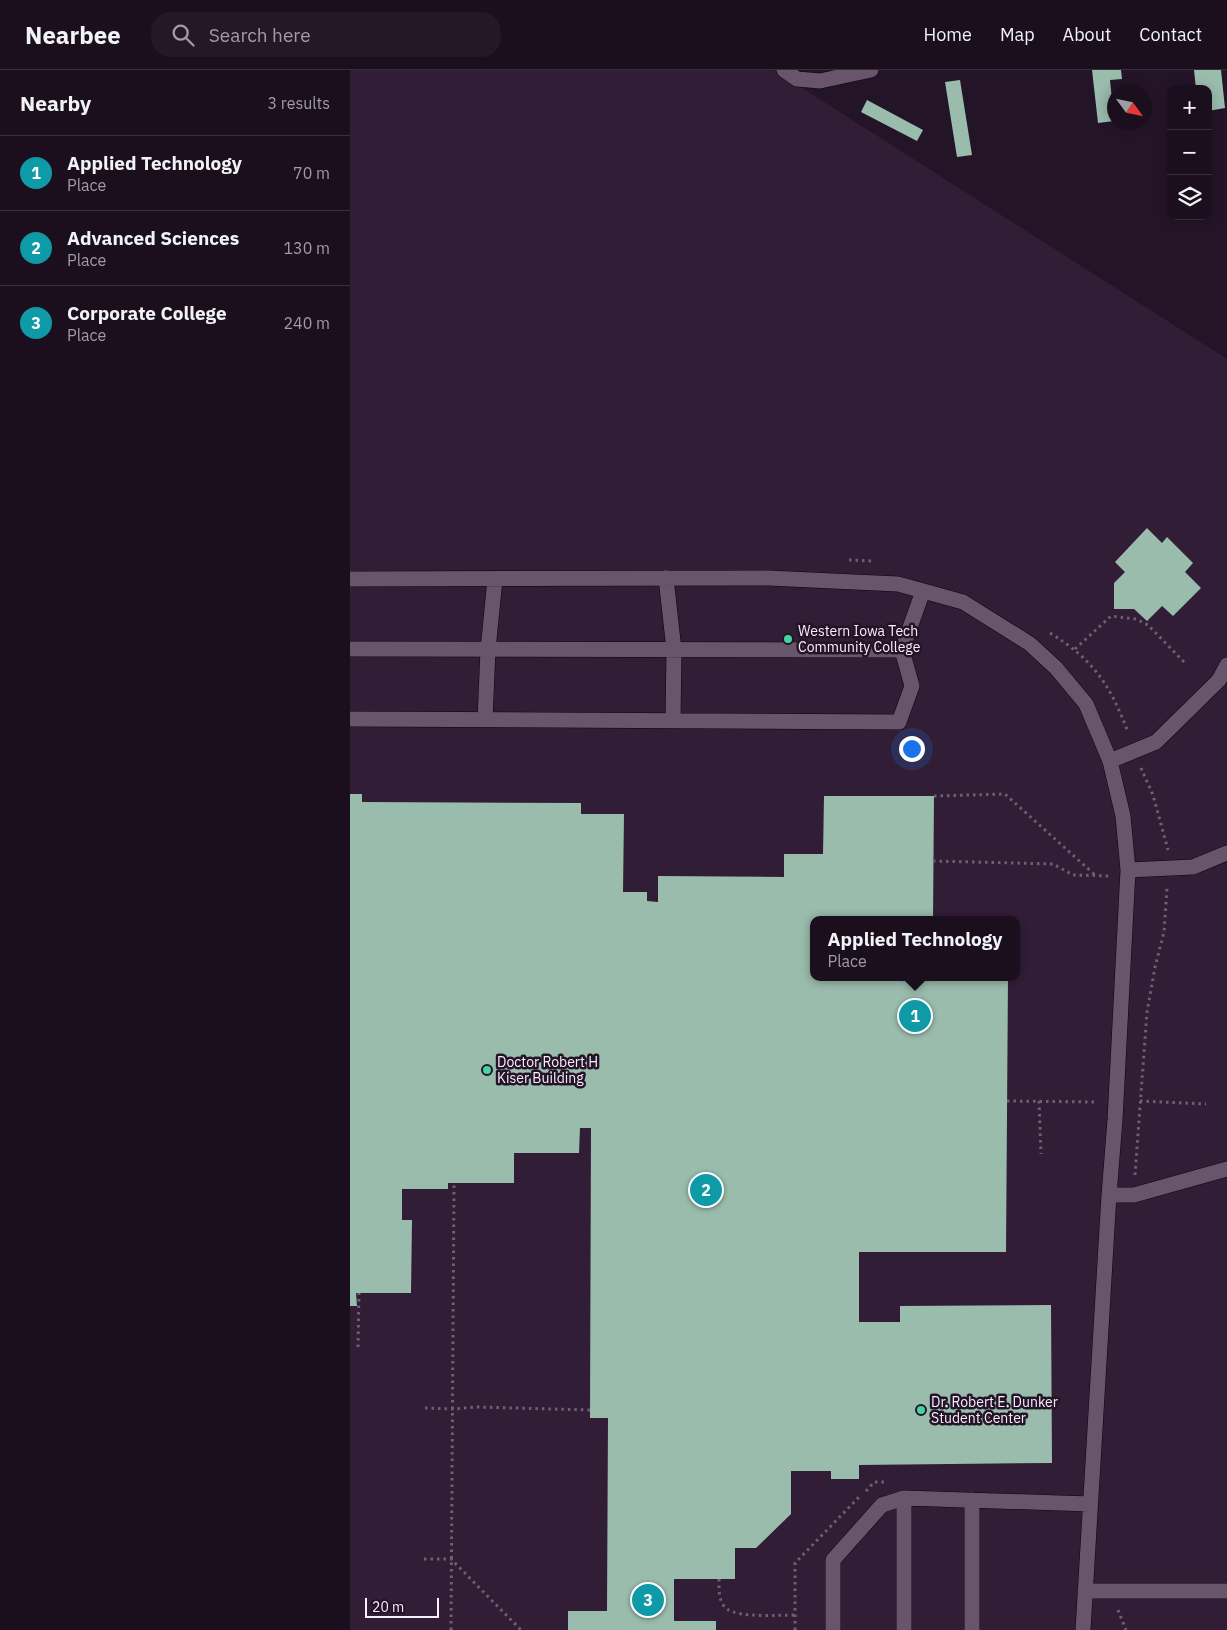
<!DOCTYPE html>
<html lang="en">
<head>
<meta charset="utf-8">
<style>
  :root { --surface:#1b0f1e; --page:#241827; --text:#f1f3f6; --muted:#a09ca4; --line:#392f3c; --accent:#44d49f }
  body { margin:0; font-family:"IBM Plex Sans",sans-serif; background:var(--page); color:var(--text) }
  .controls { position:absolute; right:15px; top:15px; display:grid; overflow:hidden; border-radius:10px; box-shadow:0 2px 12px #0003 }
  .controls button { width:45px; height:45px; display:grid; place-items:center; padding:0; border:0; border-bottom:1px solid var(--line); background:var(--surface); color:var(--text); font:25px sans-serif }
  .compass { position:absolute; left:757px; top:15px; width:45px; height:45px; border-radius:50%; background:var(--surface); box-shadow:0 2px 12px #0003; rotate:123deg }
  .scale { position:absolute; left:15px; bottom:12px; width:74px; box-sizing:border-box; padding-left:5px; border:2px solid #f9edfb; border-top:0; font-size:14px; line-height:18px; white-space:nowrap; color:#f9edfb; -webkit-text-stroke:4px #241428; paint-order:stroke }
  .you { position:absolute; left:561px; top:678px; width:18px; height:18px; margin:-12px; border:4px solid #fff; border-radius:50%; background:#1a73e8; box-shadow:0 0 0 8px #1a73e833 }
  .badge { display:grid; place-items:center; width:32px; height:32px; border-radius:50%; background:var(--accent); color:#fff; font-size:16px; font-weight:700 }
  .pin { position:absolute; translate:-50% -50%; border:2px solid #fff; box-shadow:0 1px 5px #0006 }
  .popup { position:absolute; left:460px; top:846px; width:210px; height:65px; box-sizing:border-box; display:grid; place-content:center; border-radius:10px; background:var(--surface); filter:drop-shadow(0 1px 4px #0005); font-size:16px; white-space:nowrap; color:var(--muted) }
  .popup b { font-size:19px; color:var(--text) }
  .popup::after { content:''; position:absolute; left:50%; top:100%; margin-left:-10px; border:10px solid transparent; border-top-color:var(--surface) }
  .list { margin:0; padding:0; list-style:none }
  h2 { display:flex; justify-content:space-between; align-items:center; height:65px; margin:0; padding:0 20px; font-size:21px }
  h2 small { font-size:16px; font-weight:400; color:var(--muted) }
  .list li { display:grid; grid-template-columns:32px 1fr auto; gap:15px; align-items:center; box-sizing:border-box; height:75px; padding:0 20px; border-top:1px solid var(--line) }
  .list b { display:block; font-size:19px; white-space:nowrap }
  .list p { margin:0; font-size:16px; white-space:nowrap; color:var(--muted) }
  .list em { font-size:16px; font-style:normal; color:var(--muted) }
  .icon { flex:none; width:28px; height:28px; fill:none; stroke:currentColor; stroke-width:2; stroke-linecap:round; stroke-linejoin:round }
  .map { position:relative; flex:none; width:877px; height:1560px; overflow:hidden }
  header { display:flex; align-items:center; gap:30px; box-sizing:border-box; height:70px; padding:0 25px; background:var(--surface); border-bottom:1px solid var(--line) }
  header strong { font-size:24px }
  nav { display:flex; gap:28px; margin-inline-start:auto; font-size:18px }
  .search { width:350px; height:45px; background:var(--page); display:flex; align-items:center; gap:12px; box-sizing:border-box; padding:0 18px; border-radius:20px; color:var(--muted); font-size:19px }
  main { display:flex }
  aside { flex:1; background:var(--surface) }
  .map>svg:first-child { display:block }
  .built { fill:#321d36; fill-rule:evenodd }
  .building { fill:#9abcac }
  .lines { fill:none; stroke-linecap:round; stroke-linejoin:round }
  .minor-casing { stroke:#0d0210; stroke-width:16 }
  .path { stroke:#6e6072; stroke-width:3; stroke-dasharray:2.5 4; stroke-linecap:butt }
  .minor { stroke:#68556c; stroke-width:15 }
  .poi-dot { fill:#44d49f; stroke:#241428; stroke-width:2 }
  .labels { text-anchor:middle; stroke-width:5; stroke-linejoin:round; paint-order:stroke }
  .poi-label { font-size:14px; fill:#f9edfb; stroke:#241428; text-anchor:start }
</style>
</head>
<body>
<header>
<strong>Nearbee</strong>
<div class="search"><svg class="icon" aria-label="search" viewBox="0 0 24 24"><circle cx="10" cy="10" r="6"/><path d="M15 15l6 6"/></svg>Search here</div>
<nav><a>Home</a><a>Map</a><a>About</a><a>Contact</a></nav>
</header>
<main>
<aside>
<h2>Nearby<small>3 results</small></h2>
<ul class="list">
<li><span class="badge" style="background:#0f9aa8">1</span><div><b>Applied Technology</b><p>Place</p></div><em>70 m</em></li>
<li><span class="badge" style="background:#0f9aa8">2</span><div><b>Advanced Sciences</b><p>Place</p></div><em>130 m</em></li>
<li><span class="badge" style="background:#0f9aa8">3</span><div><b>Corporate College</b><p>Place</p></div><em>240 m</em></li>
</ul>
</aside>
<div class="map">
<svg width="877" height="1560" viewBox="0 0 877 1560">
  <rect width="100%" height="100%" fill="#241428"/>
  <path class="built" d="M0,0H424L877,289V1560H0ZM464,850H666V907H464Z"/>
  <path class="building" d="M742,0H771L772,9L760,10L764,51L748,53Z
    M844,0H871L875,38L858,41V19H846Z
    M610,10L622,85L607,87L595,12Z
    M517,30L573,60L567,71L511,42Z
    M797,458L812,473L817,467L843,493L835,502L851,518L823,546L812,536L797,551L784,539H764V513L775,502L765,492Z
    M0,724H12V732L231,733V744H274L273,822H297V831L308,832V806L434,807V784H473L474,726H584L583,850H464V907H658L656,1182H509V1252H550V1236L701,1235L702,1393L509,1395V1409H481V1401H441V1444L406,1478H385V1509H324V1551H366V1560H218V1541H257L258,1348H240L241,1058H230L229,1083H164V1113H98V1119H52V1150H62L61,1223H6L7,1236H0Z"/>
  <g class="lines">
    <defs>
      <path id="minor" d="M434,0L447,9L470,11L521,0
        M316,508L324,580L323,650
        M0,509L418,508L548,514L613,532L680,574L706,598L736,634L760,691L773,746L778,800L765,1050L759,1125L733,1560
        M0,579L552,580
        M0,649L549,652L562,616L552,580L573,521
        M135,649L138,580L145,509
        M760,691L806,672L869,610L877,595
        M778,800L843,797L877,783
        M759,1125H784L877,1099
        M735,1521H877
        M483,1560V1490L532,1435L554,1428L740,1434
        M554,1560V1428
        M622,1560V1430"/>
    </defs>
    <use href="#minor" class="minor-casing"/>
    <path class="path" d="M499,490L523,491
      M700,563C744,590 760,615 778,662
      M725,579L761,546L786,549L798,555L834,592
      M791,698L803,725L818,780
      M584,726L655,724L745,805
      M583,791L703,794L723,805L760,806
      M657,1031L746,1032
      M689,1031L691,1084
      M790,1031L856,1034
      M785,1105L797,942L805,897L814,862L817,818
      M8,1277L9,1223
      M75,1338L104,1339L126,1337L240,1340
      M516,1421L524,1412H536
      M74,1489H101L171,1560
      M369,1509C369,1519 368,1532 377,1539C389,1548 430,1545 445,1545
      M768,1540L776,1560
      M101,1560L104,1113
      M445,1560V1493L511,1425"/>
    <use href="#minor" class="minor"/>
  </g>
  <g class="poi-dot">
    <circle cx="438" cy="569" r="5"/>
    <circle cx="137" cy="1000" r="5"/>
    <circle cx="571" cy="1340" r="5"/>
  </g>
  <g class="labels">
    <g class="poi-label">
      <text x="448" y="566">Western Iowa Tech<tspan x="448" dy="16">Community College</tspan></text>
      <text x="147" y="997">Doctor Robert H<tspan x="147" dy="16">Kiser Building</tspan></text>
      <text x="581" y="1337">Dr. Robert E. Dunker<tspan x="581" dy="16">Student Center</tspan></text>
    </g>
  </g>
</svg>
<div class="controls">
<button>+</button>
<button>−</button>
<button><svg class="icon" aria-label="layers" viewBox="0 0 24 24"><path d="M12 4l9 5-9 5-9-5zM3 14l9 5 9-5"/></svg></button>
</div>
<svg class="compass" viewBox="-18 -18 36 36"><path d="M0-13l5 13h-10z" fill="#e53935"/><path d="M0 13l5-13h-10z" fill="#a09ca4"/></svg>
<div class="scale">20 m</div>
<div class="you"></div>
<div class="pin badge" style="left:565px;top:946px;background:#0f9aa8">1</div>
<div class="popup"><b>Applied Technology</b>Place</div>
<div class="pin badge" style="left:356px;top:1120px;background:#0f9aa8">2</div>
<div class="pin badge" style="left:298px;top:1530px;background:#0f9aa8">3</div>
</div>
</main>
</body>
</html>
